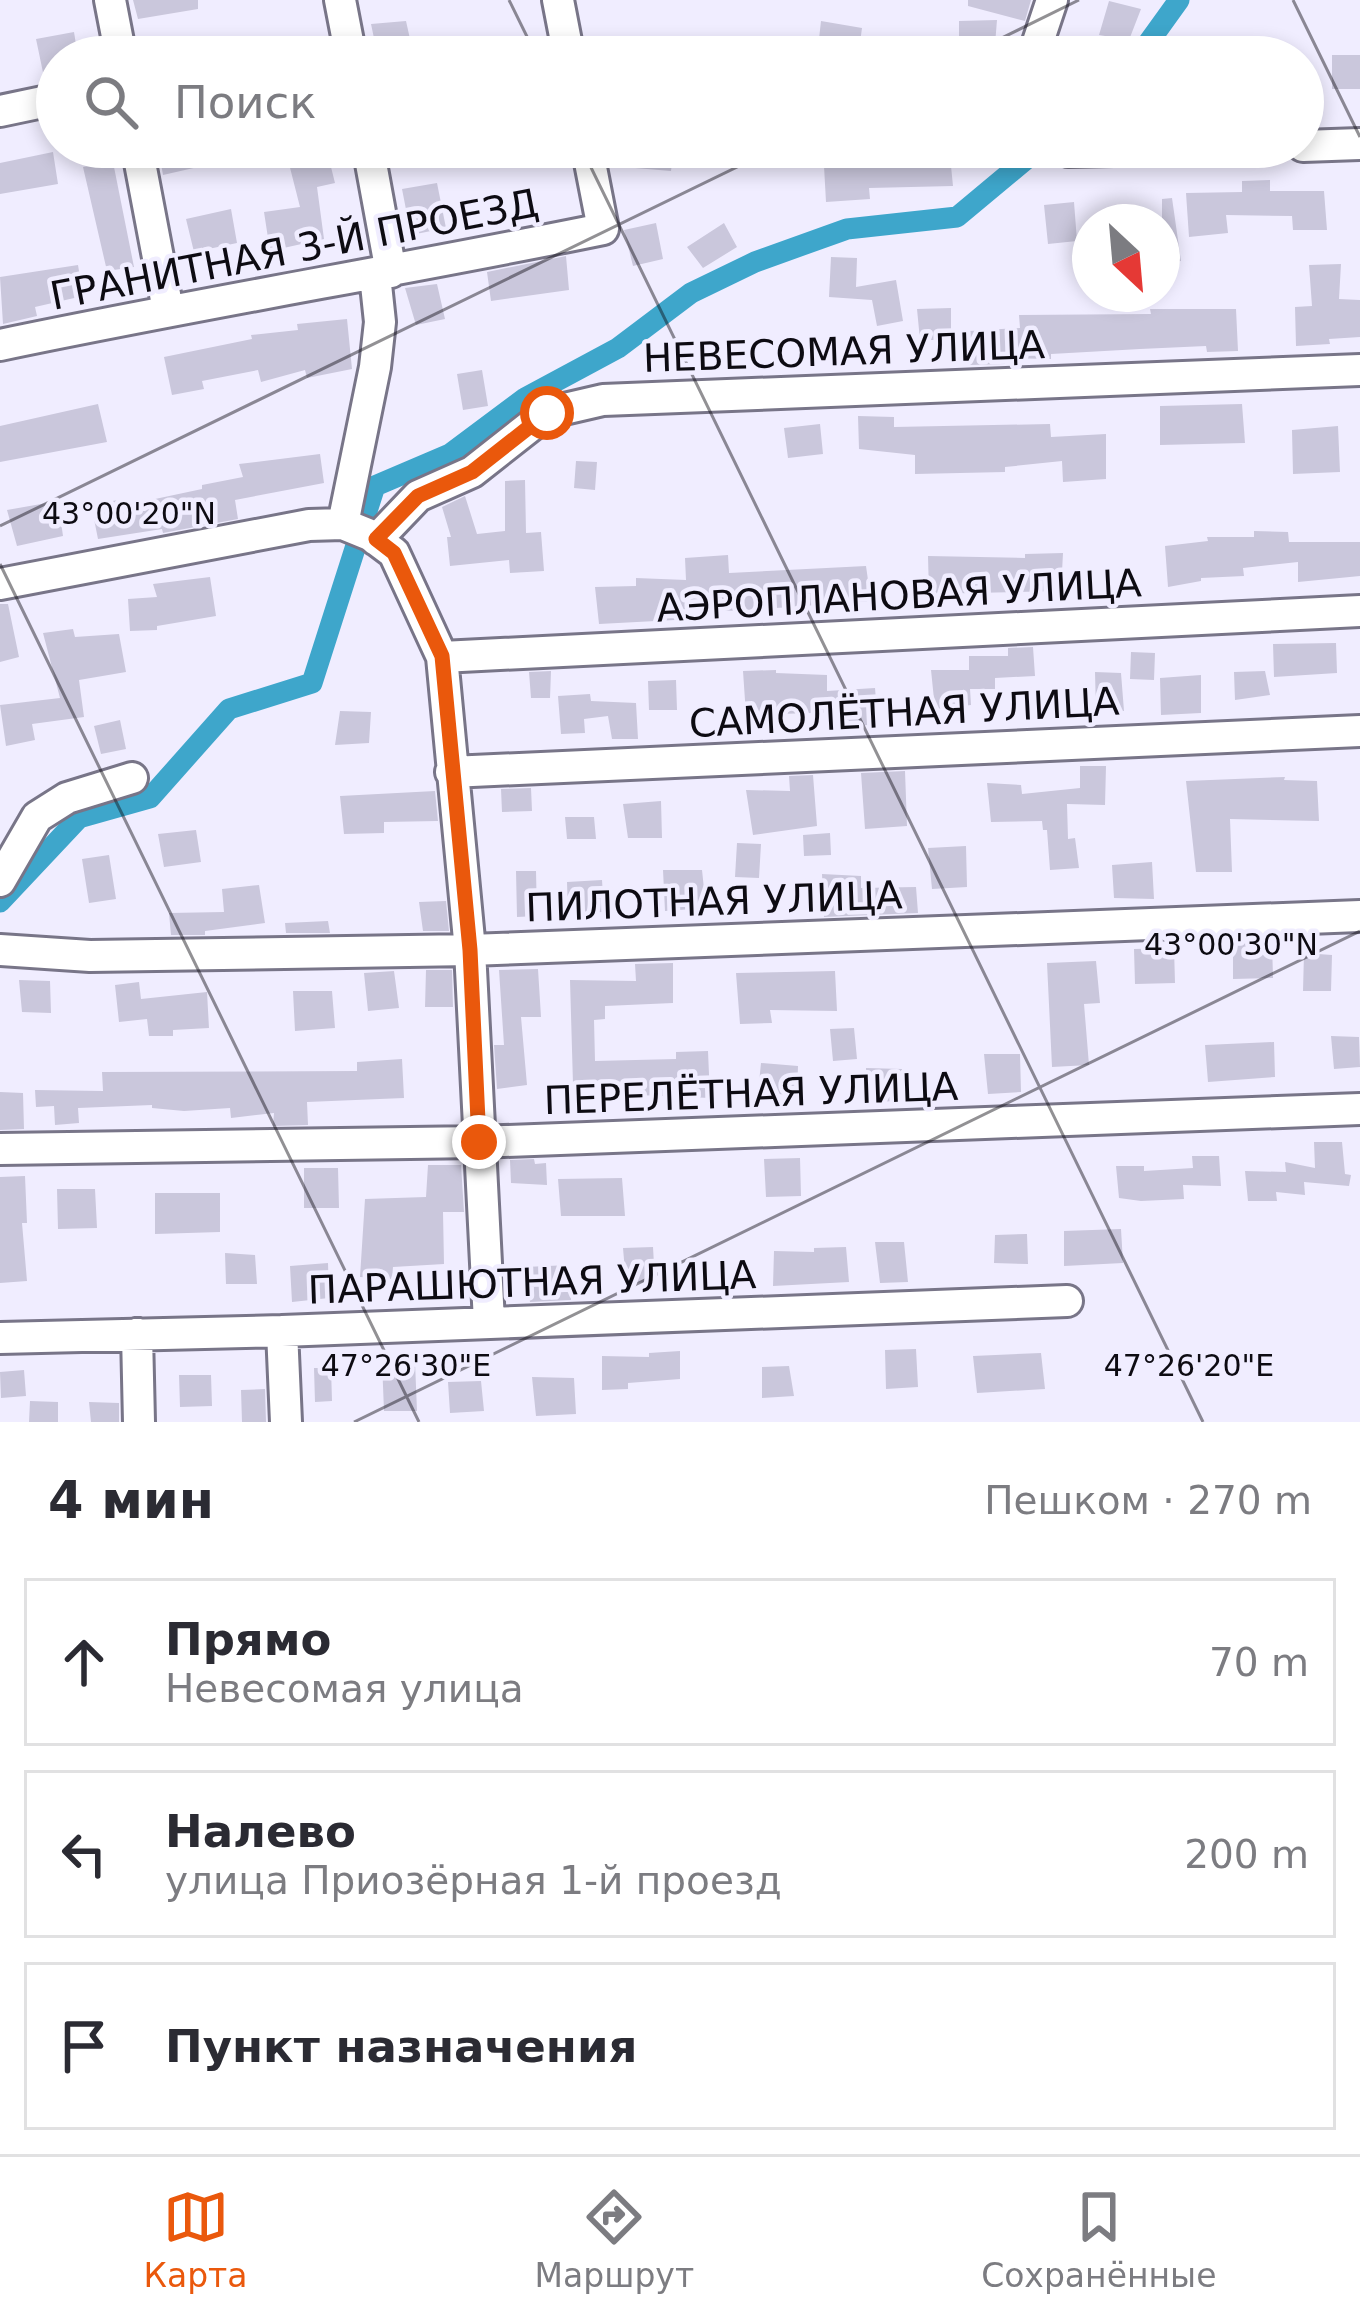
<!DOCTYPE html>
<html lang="ru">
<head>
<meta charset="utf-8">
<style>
  :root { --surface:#fff; --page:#f7f7f7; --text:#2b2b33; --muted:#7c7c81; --line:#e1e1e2; --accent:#ea580c }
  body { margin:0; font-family:"DejaVu Sans",sans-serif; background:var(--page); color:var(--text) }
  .compass { position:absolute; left:1072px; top:204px; width:108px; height:108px; border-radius:50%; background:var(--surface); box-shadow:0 6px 18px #0003; rotate:154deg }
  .stop { position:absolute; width:36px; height:36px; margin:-27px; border:9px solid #ea580c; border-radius:50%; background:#fff }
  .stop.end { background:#ea580c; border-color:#fff; box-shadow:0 3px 12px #0008 }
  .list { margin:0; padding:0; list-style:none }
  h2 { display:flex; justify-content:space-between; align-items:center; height:156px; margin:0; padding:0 48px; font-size:51px }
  h2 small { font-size:39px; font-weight:400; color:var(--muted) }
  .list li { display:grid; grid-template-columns:78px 1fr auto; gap:36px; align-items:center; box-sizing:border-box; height:168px; margin:0 24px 24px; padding:0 24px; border:3px solid var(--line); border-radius:0px }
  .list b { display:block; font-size:45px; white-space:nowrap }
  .list p { margin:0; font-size:39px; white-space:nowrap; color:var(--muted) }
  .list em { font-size:39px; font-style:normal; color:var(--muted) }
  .icon { flex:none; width:66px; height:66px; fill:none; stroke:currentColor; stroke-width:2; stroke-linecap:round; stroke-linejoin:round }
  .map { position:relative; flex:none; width:1360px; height:1422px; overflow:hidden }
  .search { position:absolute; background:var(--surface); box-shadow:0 6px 18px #0003; left:36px; right:36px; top:36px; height:132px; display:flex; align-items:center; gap:30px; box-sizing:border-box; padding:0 42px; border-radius:66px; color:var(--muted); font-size:45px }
  .sheet { height:732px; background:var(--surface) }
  nav { display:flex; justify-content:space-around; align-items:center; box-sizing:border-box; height:168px; border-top:3px solid var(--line); background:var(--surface); font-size:33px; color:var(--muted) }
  nav a { display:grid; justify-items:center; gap:6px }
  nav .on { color:var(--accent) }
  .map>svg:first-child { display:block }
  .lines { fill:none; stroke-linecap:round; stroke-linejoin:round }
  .canal { stroke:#3ea6cb; stroke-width:21 }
  .building { fill:#cac7dc }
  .minor-casing { stroke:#787588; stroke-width:36 }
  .minor { stroke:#fff; stroke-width:30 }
  .route { stroke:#ea580c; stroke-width:15 }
  .ticks { fill:none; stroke:#0d0b12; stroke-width:3; stroke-opacity:0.45 }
  .labels { text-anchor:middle; stroke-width:9; stroke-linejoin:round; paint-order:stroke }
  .street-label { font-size:39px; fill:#0d0b12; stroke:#f0edff }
  .ticks-label { font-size:30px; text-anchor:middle; fill:#0d0b12; stroke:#f0edff; stroke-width:9; stroke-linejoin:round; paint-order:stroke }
</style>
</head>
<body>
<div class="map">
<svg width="1360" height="1422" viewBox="0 0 1360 1422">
  <rect width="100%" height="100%" fill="#f0edff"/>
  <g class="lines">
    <path class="canal" d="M1138,57L1179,0
      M0,902L79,818L150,798L229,709L312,683L375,486L450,454L525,398L618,348L691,293L755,262L847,229L957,217L1041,147"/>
  </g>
  <path class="building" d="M133,0H198V9L138,19Z
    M968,0H1031L1025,21L968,6Z
    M1109,1L1141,9L1129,40L1099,35Z
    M997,20L994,57H959V21Z
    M406,21L414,57H378L371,24Z
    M821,21L862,28L858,57H817Z
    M74,32L78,57H57V80L45,82L36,39Z
    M635,36L676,42L674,57H632Z
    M1332,55H1360V89H1332Z
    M158,147H195L198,167L163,175Z
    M307,147H326L335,183L317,187L324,239L270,251L264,212L300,207L286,152Z
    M637,147H674L671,171L635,168Z
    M53,152L58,184L0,194V163Z
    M874,155L908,156V160L950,156L953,186L869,188L870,199L826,202L824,166L875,163Z
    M113,162L134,267L107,271L83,167Z
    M1270,180V191H1324L1327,230H1293L1292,216L1226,215L1228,233L1189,237L1186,193L1242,192V181Z
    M437,183L446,228L411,235L402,189Z
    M1172,198L1181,261L1162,263V199Z
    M1074,202L1077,241L1048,244L1044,205Z
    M231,209L237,243L194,252L186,219Z
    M656,223L663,259L633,266L624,230Z
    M724,223L737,247L703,268L687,247Z
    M566,256L569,290L491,301L487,272Z
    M831,257L857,258L856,287L896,280L903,321L877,326L872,300L829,297Z
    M1341,264L1339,299L1360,300V337L1329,339L1330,344L1296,346L1295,307L1312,306L1309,265Z
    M78,265L83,296L35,307L37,316L3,324L0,277Z
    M437,284L445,319L416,325L405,288Z
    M951,308V340H920L917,309Z
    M1150,309H1236L1238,351L1207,352L1206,346L1140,349L1051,354V359L1004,358L1005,364L970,365L969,331L1020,328L1019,315L1151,314Z
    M347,319L352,369L307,378L305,370L261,382L258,370L202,381L204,389L172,395L164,357L252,339L251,335L298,330L297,324Z
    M482,370L488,406L463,410L457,374Z
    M98,404L107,442L0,462V426Z
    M1242,404L1245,443L1160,445V406Z
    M858,416L894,417V427L1050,424L1051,437L1106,434V479L1063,482L1062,461L1005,467V472L915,474V455L859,449Z
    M820,424L823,454L788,458L784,428Z
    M1338,426L1340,472L1293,474L1292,430Z
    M320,454L324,483L235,500L238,519L163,533L162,529L98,539L91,504L126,499L127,505L202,489V485L243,477L239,464Z
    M576,461L597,462L595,490L574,488Z
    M525,480L526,533L541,532L544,571L510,573L509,560L450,566L447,537H451L442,507L465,496L477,534L505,531V481Z
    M58,501L63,536L17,546L7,510Z
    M1254,531L1288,532L1289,542H1360V576L1298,582V562L1243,568L1244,576L1201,578V581L1168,587L1165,546L1208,541L1207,537H1254Z
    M1063,553L1061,591L929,594L928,556L1025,558V554Z
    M728,555L729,573L866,566L871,601L776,608V612L675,609V620L599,624L595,587L636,586V578L686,580L685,558Z
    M210,577L216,616L157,626V630L130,631L128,599L157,597L153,584Z
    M0,604H8L19,657L0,662Z
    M73,629L75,637L119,634L126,672L79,680L84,717L32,724L35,740L6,746L0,705L60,698L43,633Z
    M1336,643L1337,673L1274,677L1273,644Z
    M1033,647L1035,676L995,678V689H970L971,705L935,709L931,670H969V656H1008V648Z
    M1131,652L1155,653L1154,680L1130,679Z
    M776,670V673L827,675V691L875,688L878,724L848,727L846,712L746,715L743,671Z
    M551,671L550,698H531L529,672Z
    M1265,671L1270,695L1235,700L1234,672Z
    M1095,672L1121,673L1124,711H1096Z
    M1201,675V713L1161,715L1160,678Z
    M676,680L677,710H649L648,681Z
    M590,694L591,701L636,703L638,739H612L608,716L584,719L585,733L561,734L558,696Z
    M340,711L371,712L369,743L335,745Z
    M120,720L126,749L101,754L94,726Z
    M1080,766H1106L1105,805L1067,804L1068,839L1075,838L1079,868L1050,870L1047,830H1043L1042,821L991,822L987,783L1021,785L1022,794L1080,788Z
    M905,771L907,826L865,829L861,773Z
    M813,775L817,826L753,835L746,790L790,791L789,776Z
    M1285,777L1284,780L1317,781L1319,821L1230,819L1232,872H1196L1186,781Z
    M531,788L532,811L502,812L501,789Z
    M435,791L438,821L384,822V833L344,834L340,796Z
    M661,801L662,838H628L623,804Z
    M565,817H594L596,839H567Z
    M196,830L201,862L164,867L158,834Z
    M830,833L831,855L804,856L803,835Z
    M737,843L761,844L759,878L735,877Z
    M966,846L967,887L932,889L928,848Z
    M109,855L116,899L89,903L82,859Z
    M1152,862L1154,899L1114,898L1112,865Z
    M663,870H702L706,908L665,911Z
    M516,871H536L537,916L517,917Z
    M822,874L861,876V888L916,887L918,913L824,917Z
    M602,880L604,912L568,913L567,882Z
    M259,885L265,923L205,931V935H171L169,913L224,912L222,889Z
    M446,901L449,931H423L419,902Z
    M328,921L330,933H286L285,923Z
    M1272,942L1273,978L1233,979V944Z
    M1174,948L1175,983L1135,984L1134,949Z
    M1304,953L1332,955L1331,991H1303Z
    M1096,961L1100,1003L1084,1004L1089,1065L1052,1067L1047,963Z
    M673,963V1003L605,1006V1019L594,1020L595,1061L676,1059V1052L708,1051L710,1098L614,1094V1082L573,1084L570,980L636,981L635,964Z
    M538,969L541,1017H521L527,1085L497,1089L494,1045H504L499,970Z
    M426,970H452L453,1007H425Z
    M394,971L399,1008L368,1011L364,973Z
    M835,971L837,1011L770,1010L772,1023L740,1024L736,973Z
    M19,980L50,981L51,1013L22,1012Z
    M139,982L141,999L207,992L209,1028L173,1030V1036H149L147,1019L119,1022L115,985Z
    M293,991H332L335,1028L295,1031Z
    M854,1028L857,1059L833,1061L830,1029Z
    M1331,1036L1359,1037L1360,1067L1334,1069Z
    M1274,1042L1275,1077L1208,1082L1205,1045Z
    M984,1054H1020L1021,1092L988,1094Z
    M402,1059L404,1098L307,1102L308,1125L273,1126L274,1113L231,1118L230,1108L184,1111L152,1108V1105L78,1108L79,1123L55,1125L54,1106L36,1107L35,1090L103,1091L102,1072L357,1071V1062Z
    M761,1063L798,1066L797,1095L758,1093Z
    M866,1068L902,1069L900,1101L867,1102Z
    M0,1092L23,1093L24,1129L0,1130Z
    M1314,1142H1342L1345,1174L1351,1175L1349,1186L1304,1182L1305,1195L1276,1192L1277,1201H1248L1245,1171L1286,1172L1285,1162L1315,1168Z
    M1192,1156H1219L1221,1186L1183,1185L1184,1199L1141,1201L1119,1198L1116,1166H1144V1171L1193,1168Z
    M800,1158L801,1196L766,1197L764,1159Z
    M534,1159L535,1164L546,1163L547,1185L511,1183L510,1160Z
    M428,1165H461L464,1212H443L444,1264L393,1267L392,1279L360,1277L365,1199L426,1197Z
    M304,1168H338L339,1208H304Z
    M25,1176L27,1223H22L27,1281L0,1283V1177Z
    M622,1178L625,1216H561L558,1179Z
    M57,1189H95L97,1228L58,1229Z
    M155,1193H220V1232L155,1234Z
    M1121,1229L1123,1263L1064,1266V1231Z
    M1027,1234L1028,1264L994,1263L995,1235Z
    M875,1242H904L908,1282L880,1283Z
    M653,1247L655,1282L626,1283L623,1248Z
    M846,1247L849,1282L773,1286L774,1251L814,1252V1248Z
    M225,1253L255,1255L257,1284H226Z
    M328,1263L329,1298L292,1302L290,1266Z
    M570,1265L571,1300L530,1302L525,1267Z
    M916,1349L918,1387L886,1389L885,1350Z
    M680,1351V1379L628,1383V1389L602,1390V1356L649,1357V1353Z
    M1041,1353L1045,1389L977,1393L973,1356Z
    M382,1361L415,1362L417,1411H384Z
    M789,1366L794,1396L762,1398V1367Z
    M314,1368H331L332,1401L315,1402Z
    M24,1370L26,1396L1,1398L0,1372Z
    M179,1375H211L212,1406L180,1407Z
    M532,1377L574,1378L576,1414L536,1416Z
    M481,1381L484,1411L450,1413L448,1382Z
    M265,1389L266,1422H242L241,1390Z
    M30,1401L58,1402V1422H29Z
    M89,1402L119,1403V1422H91Z"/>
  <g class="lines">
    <defs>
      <path id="minor" d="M110,0L121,57
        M340,0L351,57
        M558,0L569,57
        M1033,57L1052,0
        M0,111L57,99
        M1303,146L1360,144
        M137,147L168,310
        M368,147L391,272
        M1068,151L1250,147
        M0,345C200,303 402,270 603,229L587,147
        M343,524L375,367L380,322L375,275
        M376,540L418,496L472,472L547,413L603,400L1360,370
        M0,584L309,525L343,524L370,535L394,553L442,657L470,950L489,1322
        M442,657L1360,611
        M451,772L1360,731
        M0,881L37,817L67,798L132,778
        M0,950L90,956L470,950L1360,916
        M0,1149L479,1142L1360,1109
        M282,1331L286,1422
        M137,1334L139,1422
        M0,1338L282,1331L1067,1301"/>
    </defs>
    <use href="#minor" class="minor-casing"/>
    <use href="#minor" class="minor"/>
  </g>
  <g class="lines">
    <path class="route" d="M479,1142L470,950L442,656L394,553L376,539L418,496L472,472L547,413"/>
  </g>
  <path class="ticks" d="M509,0L537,57M1293,0L1360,137M963,57L1079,0M581,147L1203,1422M0,526L778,147M0,564L419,1422M354,1422L1360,931"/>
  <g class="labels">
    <g class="street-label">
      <text transform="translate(294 249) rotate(-11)" y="14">ГРАНИТНАЯ 3-Й ПРОЕЗД</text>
      <text transform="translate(844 351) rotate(-2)" y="14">НЕВЕСОМАЯ УЛИЦА</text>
      <text transform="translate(899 595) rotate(-3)" y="14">АЭРОПЛАНОВАЯ УЛИЦА</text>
      <text transform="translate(904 712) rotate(-3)" y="14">САМОЛЁТНАЯ УЛИЦА</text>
      <text transform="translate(714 901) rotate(-2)" y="14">ПИЛОТНАЯ УЛИЦА</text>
      <text transform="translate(751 1093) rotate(-2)" y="14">ПЕРЕЛЁТНАЯ УЛИЦА</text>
      <text transform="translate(532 1282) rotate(-2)" y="14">ПАРАШЮТНАЯ УЛИЦА</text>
    </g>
  </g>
  <g class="ticks-label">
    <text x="129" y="524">43°00'20"N</text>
    <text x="1231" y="955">43°00'30"N</text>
    <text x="406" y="1376">47°26'30"E</text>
    <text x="1189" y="1376">47°26'20"E</text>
  </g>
</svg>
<svg class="compass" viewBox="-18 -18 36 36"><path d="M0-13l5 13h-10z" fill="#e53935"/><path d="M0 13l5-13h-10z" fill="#7c7c81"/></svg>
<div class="stop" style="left:547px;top:413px"></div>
<div class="stop end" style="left:479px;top:1142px"></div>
<div class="search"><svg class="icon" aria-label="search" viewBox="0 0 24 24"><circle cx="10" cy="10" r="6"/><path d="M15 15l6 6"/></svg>Поиск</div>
</div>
<section class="sheet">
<h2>4 мин<small>Пешком · 270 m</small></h2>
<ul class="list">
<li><svg class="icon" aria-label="ahead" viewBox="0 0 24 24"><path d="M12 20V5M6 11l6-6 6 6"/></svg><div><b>Прямо</b><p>Невесомая улица</p></div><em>70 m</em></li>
<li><svg class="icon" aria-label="left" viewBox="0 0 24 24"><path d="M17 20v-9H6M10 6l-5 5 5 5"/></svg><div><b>Налево</b><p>улица Приозёрная 1-й проезд</p></div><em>200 m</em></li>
<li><svg class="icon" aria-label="arrive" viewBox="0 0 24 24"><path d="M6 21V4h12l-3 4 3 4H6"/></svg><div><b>Пункт назначения</b></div></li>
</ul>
</section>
<nav>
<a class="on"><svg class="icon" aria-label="map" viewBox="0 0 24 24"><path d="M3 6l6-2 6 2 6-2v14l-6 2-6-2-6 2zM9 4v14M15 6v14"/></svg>Карта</a>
<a><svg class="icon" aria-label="directions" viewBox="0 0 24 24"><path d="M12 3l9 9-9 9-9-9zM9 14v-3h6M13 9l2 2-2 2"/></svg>Маршрут</a>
<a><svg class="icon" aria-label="saved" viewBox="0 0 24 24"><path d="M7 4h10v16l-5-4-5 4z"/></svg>Сохранённые</a>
</nav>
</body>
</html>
